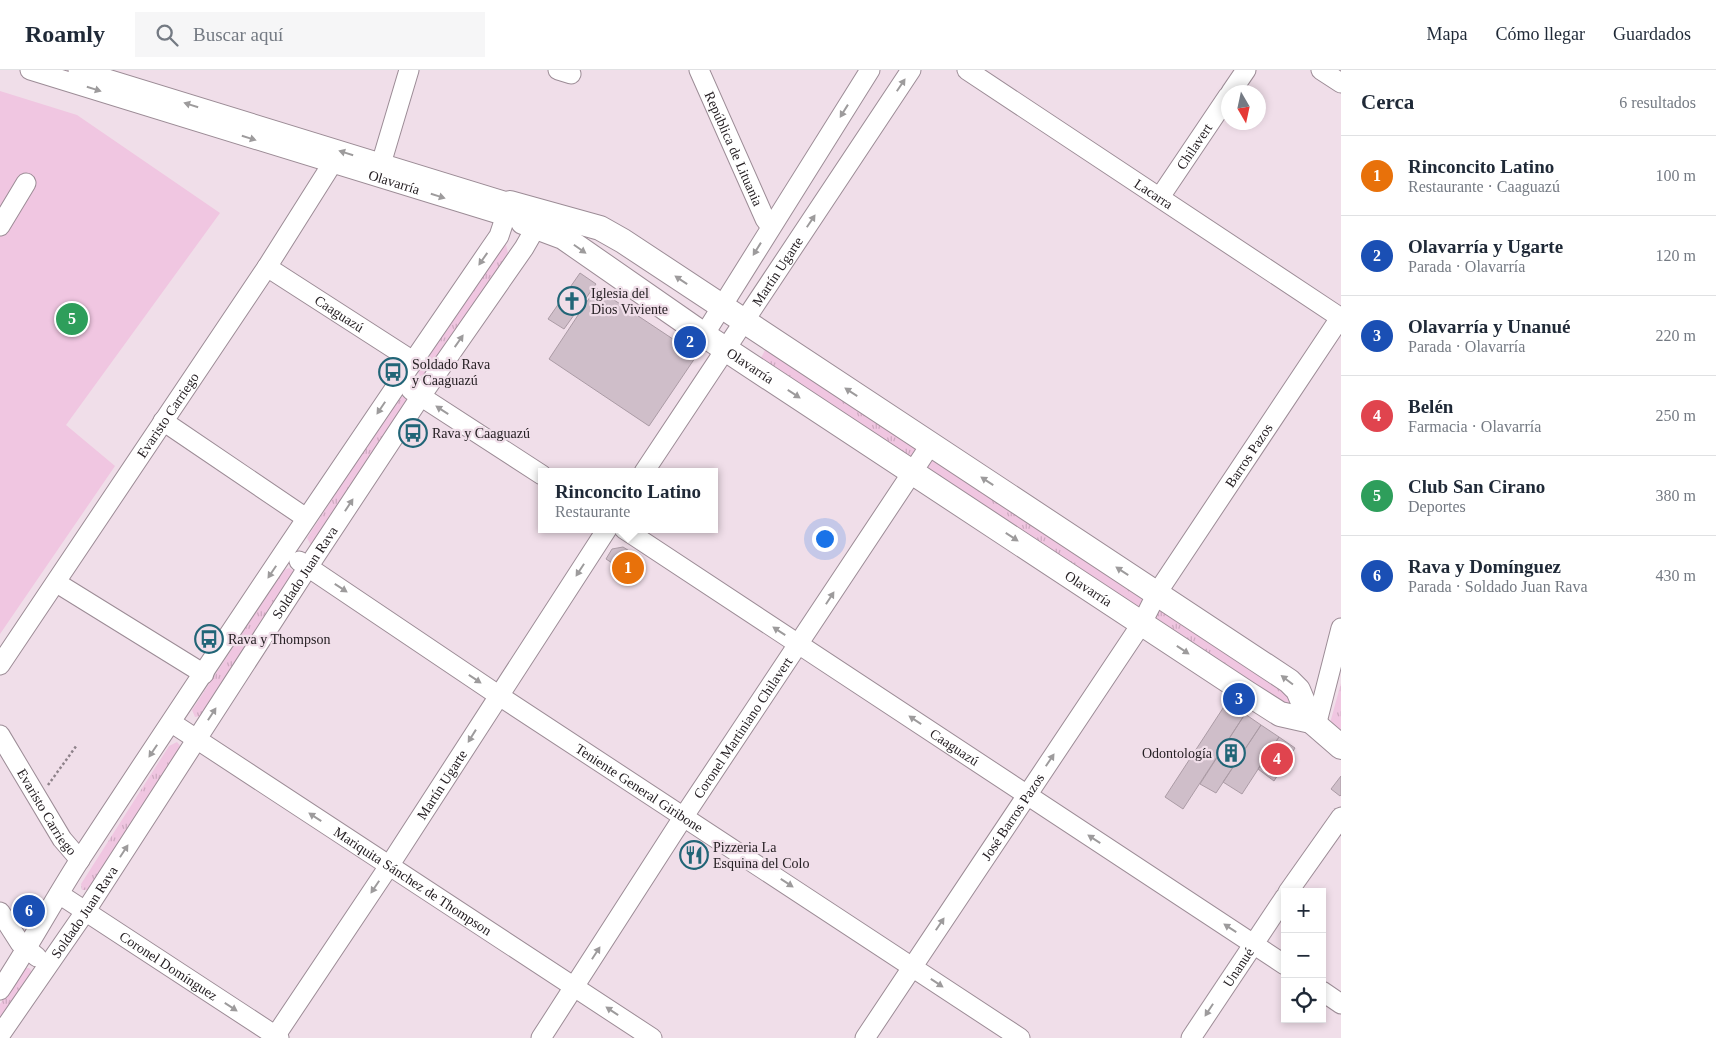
<!DOCTYPE html>
<html lang="es">
<head>
<meta charset="utf-8">
<style>
  :root { --surface:#fff; --page:#f6f6f7; --text:#1f2937; --muted:#747a83; --line:#e0e1e3; --accent:#216577 }
  body { margin:0; font-family:Georgia,serif; background:var(--page); color:var(--text) }
  .controls { position:absolute; right:15px; bottom:15px; display:grid; overflow:hidden; border-radius:0px; box-shadow:0 2px 8px #0003 }
  .controls button { width:45px; height:45px; display:grid; place-items:center; padding:0; border:0; border-bottom:1px solid var(--line); background:var(--surface); color:var(--text); font:25px sans-serif }
  .compass { position:absolute; left:1221px; top:15px; width:45px; height:45px; border-radius:50%; background:var(--surface); box-shadow:0 2px 8px #0003; rotate:171deg }
  .you { position:absolute; left:824px; top:468px; width:18px; height:18px; margin:-12px; border:4px solid #fff; border-radius:50%; background:#1a73e8; box-shadow:0 0 0 8px #1a73e833 }
  .badge { display:grid; place-items:center; width:32px; height:32px; border-radius:50%; background:var(--accent); color:#fff; font-size:16px; font-weight:700 }
  .pin { position:absolute; translate:-50% -50%; border:2px solid #fff; box-shadow:0 1px 5px #0006 }
  .popup { position:absolute; left:538px; top:398px; width:180px; height:65px; box-sizing:border-box; display:grid; place-content:center; border-radius:0px; background:var(--surface); filter:drop-shadow(0 1px 4px #0005); font-size:16px; white-space:nowrap; color:var(--muted) }
  .popup b { font-size:19px; color:var(--text) }
  .popup::after { content:''; position:absolute; left:50%; top:100%; margin-left:-10px; border:10px solid transparent; border-top-color:var(--surface) }
  .list { margin:0; padding:0; list-style:none }
  h2 { display:flex; justify-content:space-between; align-items:center; height:65px; margin:0; padding:0 20px; font-size:21px }
  h2 small { font-size:16px; font-weight:400; color:var(--muted) }
  .list li { display:grid; grid-template-columns:32px 1fr auto; gap:15px; align-items:center; box-sizing:border-box; height:80px; padding:0 20px; border-top:1px solid var(--line) }
  .list b { display:block; font-size:19px; white-space:nowrap }
  .list p { margin:0; font-size:16px; white-space:nowrap; color:var(--muted) }
  .list em { font-size:16px; font-style:normal; color:var(--muted) }
  .icon { flex:none; width:28px; height:28px; fill:none; stroke:currentColor; stroke-width:2; stroke-linecap:round; stroke-linejoin:round }
  .map { position:relative; flex:none; width:1341px; height:968px; overflow:hidden }
  header { display:flex; align-items:center; gap:30px; box-sizing:border-box; height:70px; padding:0 25px; background:var(--surface); border-bottom:1px solid var(--line) }
  header strong { font-size:24px }
  nav { display:flex; gap:28px; margin-inline-start:auto; font-size:18px }
  .search { width:350px; height:45px; background:var(--page); display:flex; align-items:center; gap:12px; box-sizing:border-box; padding:0 18px; border-radius:0px; color:var(--muted); font-size:19px }
  main { display:flex }
  aside { flex:1; background:var(--surface) }
  .map>svg:first-child { display:block }
  .grass { fill:url(#grass-tufts) }
  .pitch { fill:#f0c6e1 }
  .building { fill:#cfbec9; stroke:#ab9ba5 }
  .lines { fill:none; stroke-linecap:round; stroke-linejoin:round }
  .minor-casing { stroke:#9c8c96; stroke-width:21 }
  .major-casing { stroke:#9c8c96; stroke-width:26 }
  .path { stroke:#8e828a; stroke-width:2.5; stroke-dasharray:2.5 2.5; stroke-linecap:butt }
  .minor { stroke:#fff; stroke-width:19 }
  .major { stroke:#fff; stroke-width:24 }
  .oneway { fill:#9d9b9c }
  .labels { text-anchor:middle; stroke-width:4.5; stroke-linejoin:round; paint-order:stroke }
  .street-label { font-size:14px; fill:#262024; stroke:#f0dee9 }
  .poi-label { font-size:14px; fill:#262024; stroke:#f0dee9; text-anchor:start }
</style>
</head>
<body>
<header>
<strong>Roamly</strong>
<div class="search"><svg class="icon" aria-label="search" viewBox="0 0 24 24"><circle cx="10" cy="10" r="6"/><path d="M15 15l6 6"/></svg>Buscar aquí</div>
<nav><a>Mapa</a><a>Cómo llegar</a><a>Guardados</a></nav>
</header>
<main>
<div class="map">
<svg width="1341" height="968" viewBox="0 0 1341 968">
  <defs>
    <pattern id="grass-tufts" width="24" height="20" patternUnits="userSpaceOnUse" patternTransform="scale(1.25)"><rect width="24" height="20" fill="#f0c6e1"/><path d="M3 7l-1-3M5 7V3M7 7l1-3M15 17l-1-3M17 17v-4M19 17l1-3" fill="none" stroke="#ceaac1"/></pattern>
  </defs>
  <rect width="100%" height="100%" fill="#f0dee9"/>
  <path class="grass" d="M502,174L506,175L508,183L428,303L420,306L418,302L419,297Z
    M767,276L1295,626L1293,638L760,290Z
    M401,327H405L407,331L314,474L311,475L307,468L397,329Z
    M289,498L295,502L202,646L195,647L192,640L284,500Z
    M1341,613V670L1330,653Z
    M177,672L182,678L89,820H82L81,814L169,676Z
    M25,898H29L33,903L0,955V934Z"/>
  <path class="pitch" d="M0,21L77,45L220,143L66,355L115,396L0,564Z"/>
  <path class="building" d="M580,203L596,214L564,259L548,249Z
    M596,218L697,285L649,356L549,289Z
    M623,477L642,489L632,506L606,489L612,479Z
    M1227,632L1245,644L1183,739L1165,727Z
    M1245,644L1261,655L1216,723L1200,714Z
    M1261,655L1279,667L1242,724L1223,712Z
    M1279,667L1295,678L1274,711L1258,699Z
    M1341,706V725L1340,726L1331,719Z
    M695,773L709,782L696,800L680,789L690,774Z"/>
  <g class="lines">
    <defs>
      <g id="minor">
        <path id="s1" d="M30,0L505,146"/>
        <path d="M558,0L571,4"/>
        <path id="s2" d="M699,0L765,149L771,157"/>
        <path id="s3" d="M967,0L1341,248"/>
        <path d="M1321,0L1341,13"/>
        <path d="M1231,22L1246,0"/>
        <path d="M381,94L409,0"/>
        <path id="s4" d="M1160,127L1228,26"/>
        <path d="M0,156L26,113"/>
        <path id="s5" d="M267,197L413,291"/>
        <path d="M704,265L870,0"/>
        <path d="M411,320L542,405"/>
        <path d="M163,351L306,448"/>
        <path id="s6" d="M644,402L911,0"/>
        <path id="s7" d="M624,459L1285,895"/>
        <path id="s8" d="M299,491L498,625L1020,968"/>
        <path d="M57,513L204,604"/>
        <path id="s9" d="M0,595L267,197L332,94"/>
        <path id="s10" d="M172,653L652,968"/>
        <path d="M1316,656L1341,558"/>
        <path id="s11" d="M0,665L62,769L80,790"/>
        <path d="M1288,822L1341,747"/>
        <path id="s12" d="M59,824L279,968"/>
        <path d="M0,842L20,873L37,887"/>
        <path d="M0,920C29,877 53,831 81,788C218,579 357,372 499,166L510,133L78,0"/>
        <path d="M1322,921L1341,934"/>
        <path id="s13" d="M0,965L85,842L308,497L421,326L524,178L543,145"/>
        <path id="s14" d="M274,968L389,796L607,459"/>
        <path id="s15" d="M541,968L684,746L931,374"/>
        <path id="s16" d="M865,968L1142,553L1157,523L1340,248"/>
        <path id="s17" d="M1191,968L1285,827"/>
      </g>
      <g id="major">
        <path d="M510,133L600,158L623,171L1289,611L1298,620L1311,651L1341,677"/>
        <path id="s18" d="M523,152L563,167L704,265L1247,623L1280,644L1311,651"/>
      </g>
    </defs>
    <use href="#minor" class="minor-casing"/>
    <use href="#major" class="major-casing"/>
    <path class="path" d="M48,715L77,675"/>
    <use href="#minor" class="minor"/>
    <use href="#major" class="major"/>
  </g>
  <defs><path id="oneway-solid" d="M-6-.8H1V-3.2L6.5 0L1 3.2V.8H-6Z" transform="scale(1.25)"/></defs>
  <g class="oneway">
    <use href="#oneway-solid" transform="translate(901 15) rotate(-56)"/>
    <use href="#oneway-solid" transform="translate(94 19) rotate(17)"/>
    <use href="#oneway-solid" transform="translate(191 35) rotate(-163)"/>
    <use href="#oneway-solid" transform="translate(844 41) rotate(122)"/>
    <use href="#oneway-solid" transform="translate(249 68) rotate(17)"/>
    <use href="#oneway-solid" transform="translate(346 83) rotate(-163)"/>
    <use href="#oneway-solid" transform="translate(438 126) rotate(17)"/>
    <use href="#oneway-solid" transform="translate(811 151) rotate(-56)"/>
    <use href="#oneway-solid" transform="translate(580 179) rotate(35)"/>
    <use href="#oneway-solid" transform="translate(757 179) rotate(122)"/>
    <use href="#oneway-solid" transform="translate(483 189) rotate(125)"/>
    <use href="#oneway-solid" transform="translate(681 210) rotate(-146)"/>
    <use href="#oneway-solid" transform="translate(459 271) rotate(-55)"/>
    <use href="#oneway-solid" transform="translate(851 322) rotate(-147)"/>
    <use href="#oneway-solid" transform="translate(794 324) rotate(33)"/>
    <use href="#oneway-solid" transform="translate(381 338) rotate(124)"/>
    <use href="#oneway-solid" transform="translate(442 340) rotate(-147)"/>
    <use href="#oneway-solid" transform="translate(987 411) rotate(-147)"/>
    <use href="#oneway-solid" transform="translate(349 435) rotate(-57)"/>
    <use href="#oneway-solid" transform="translate(1012 467) rotate(33)"/>
    <use href="#oneway-solid" transform="translate(580 500) rotate(123)"/>
    <use href="#oneway-solid" transform="translate(1122 501) rotate(-147)"/>
    <use href="#oneway-solid" transform="translate(272 502) rotate(124)"/>
    <use href="#oneway-solid" transform="translate(341 518) rotate(33)"/>
    <use href="#oneway-solid" transform="translate(830 528) rotate(-57)"/>
    <use href="#oneway-solid" transform="translate(779 561) rotate(-147)"/>
    <use href="#oneway-solid" transform="translate(1183 580) rotate(34)"/>
    <use href="#oneway-solid" transform="translate(475 609) rotate(34)"/>
    <use href="#oneway-solid" transform="translate(1287 610) rotate(-143)"/>
    <use href="#oneway-solid" transform="translate(212 644) rotate(-57)"/>
    <use href="#oneway-solid" transform="translate(915 650) rotate(-146)"/>
    <use href="#oneway-solid" transform="translate(472 666) rotate(122)"/>
    <use href="#oneway-solid" transform="translate(153 681) rotate(124)"/>
    <use href="#oneway-solid" transform="translate(1050 690) rotate(-56)"/>
    <use href="#oneway-solid" transform="translate(315 747) rotate(-147)"/>
    <use href="#oneway-solid" transform="translate(1094 769) rotate(-147)"/>
    <use href="#oneway-solid" transform="translate(124 781) rotate(-57)"/>
    <use href="#oneway-solid" transform="translate(787 813) rotate(33)"/>
    <use href="#oneway-solid" transform="translate(375 817) rotate(124)"/>
    <use href="#oneway-solid" transform="translate(940 854) rotate(-56)"/>
    <use href="#oneway-solid" transform="translate(1230 858) rotate(-147)"/>
    <use href="#oneway-solid" transform="translate(596 883) rotate(-57)"/>
    <use href="#oneway-solid" transform="translate(937 913) rotate(34)"/>
    <use href="#oneway-solid" transform="translate(231 937) rotate(33)"/>
    <use href="#oneway-solid" transform="translate(1209 940) rotate(123)"/>
    <use href="#oneway-solid" transform="translate(612 941) rotate(-146)"/>
  </g>
  <defs>
    <symbol id="church-ring" viewBox="-11 -11 22 22"><circle r="9.5" fill="#f0dee9" stroke="#216577" stroke-width="1.5"/><path d="M-1.2-6h2.4v3.5h3.3v2.4h-3.3V6h-2.4V-.1h-3.3v-2.4h3.3Z" fill="#216577"/></symbol>
    <symbol id="bus-ring" viewBox="-11 -11 22 22"><circle r="9.5" fill="#f0dee9" stroke="#216577" stroke-width="1.5"/><path d="M-5-6H5V4H4V6H2V4H-2V6H-4V4H-5ZM-3.5-4V0h7V-4ZM-3.5 1.2v1.5H-2V1.2ZM2 1.2v1.5H3.5V1.2Z" fill="#216577"/></symbol>
    <symbol id="building-ring" viewBox="-11 -11 22 22"><circle r="9.5" fill="#f0dee9" stroke="#216577" stroke-width="1.5"/><path d="M-4-6H4V6H1V3H-1V6H-4ZM-2.5-4.3h1.7v1.8h-1.7ZM.8-4.3h1.7v1.8H.8ZM-2.5-1h1.7V.8h-1.7ZM.8-1h1.7V.8H.8Z" fill="#216577"/></symbol>
    <symbol id="restaurant-ring" viewBox="-11 -11 22 22"><circle r="9.5" fill="#f0dee9" stroke="#216577" stroke-width="1.5"/><path d="M-5-6h1v4h1v-4h1v4h1v-4h1v5L-1.5 .5V6h-2V.5L-5-1ZM5-6V6H3V1.5H1.5Q1.5-4 5-6Z" fill="#216577"/></symbol>
  </defs>
  <g fill-rule="evenodd">
    <use href="#church-ring" x="556" y="215" width="32" height="32"/>
    <use href="#bus-ring" x="377" y="286" width="32" height="32"/>
    <use href="#bus-ring" x="397" y="347" width="32" height="32"/>
    <use href="#bus-ring" x="193" y="553" width="32" height="32"/>
    <use href="#building-ring" x="1215" y="667" width="32" height="32"/>
    <use href="#restaurant-ring" x="678" y="769" width="32" height="32"/>
  </g>
  <g class="labels">
    <g class="street-label">
      <text dy="5" stroke="none"><textPath href="#s4" startOffset="61">Chilavert</textPath></text>
      <text dy="5" stroke="none"><textPath href="#s2" startOffset="86">República de Lituania</textPath></text>
      <text dy="5" stroke="none"><textPath href="#s1" startOffset="381">Olavarría</textPath></text>
      <text dy="5" stroke="none"><textPath href="#s3" startOffset="224">Lacarra</textPath></text>
      <text dy="5" stroke="none"><textPath href="#s6" startOffset="241">Martín Ugarte</textPath></text>
      <text dy="5" stroke="none"><textPath href="#s5" startOffset="86">Caaguazú</textPath></text>
      <text dy="5" stroke="none"><textPath href="#s18" startOffset="270">Olavarría</textPath></text>
      <text dy="5" stroke="none"><textPath href="#s9" startOffset="301">Evaristo Carriego</textPath></text>
      <text dy="5" stroke="none"><textPath href="#s16" startOffset="698">Barros Pazos</textPath></text>
      <text dy="5" stroke="none"><textPath href="#s13" startOffset="554">Soldado Juan Rava</textPath></text>
      <text dy="5" stroke="none"><textPath href="#s18" startOffset="675">Olavarría</textPath></text>
      <text dy="5" stroke="none"><textPath href="#s15" startOffset="370">Coronel Martiniano Chilavert</textPath></text>
      <text dy="5" stroke="none"><textPath href="#s7" startOffset="396">Caaguazú</textPath></text>
      <text dy="5" stroke="none"><textPath href="#s14" startOffset="304">Martín Ugarte</textPath></text>
      <text dy="5" stroke="none"><textPath href="#s8" startOffset="409">Teniente General Giribone</textPath></text>
      <text dy="5" stroke="none"><textPath href="#s11" startOffset="90">Evaristo Carriego</textPath></text>
      <text dy="5" stroke="none"><textPath href="#s16" startOffset="266">José Barros Pazos</textPath></text>
      <text dy="5" stroke="none"><textPath href="#s10" startOffset="288">Mariquita Sánchez de Thompson</textPath></text>
      <text dy="5" stroke="none"><textPath href="#s13" startOffset="149">Soldado Juan Rava</textPath></text>
      <text dy="5" stroke="none"><textPath href="#s12" startOffset="131">Coronel Domínguez</textPath></text>
      <text dy="5" stroke="none"><textPath href="#s17" startOffset="85">Unanué</textPath></text>
    </g>
    <g class="poi-label">
      <text x="591" y="228">Iglesia del<tspan x="591" dy="16">Dios Viviente</tspan></text>
      <text x="412" y="299">Soldado Rava<tspan x="412" dy="16">y Caaguazú</tspan></text>
      <text x="432" y="368">Rava y Caaguazú</text>
      <text x="228" y="574">Rava y Thompson</text>
      <text x="1212" y="688" text-anchor="end">Odontología</text>
      <text x="713" y="782">Pizzeria La<tspan x="713" dy="16">Esquina del Colo</tspan></text>
    </g>
  </g>
</svg>
<div class="controls">
<button>+</button>
<button>−</button>
<button><svg class="icon" aria-label="locate" viewBox="0 0 24 24"><circle cx="12" cy="12" r="6"/><path d="M12 2v4M12 18v4M2 12h4M18 12h4"/></svg></button>
</div>
<svg class="compass" viewBox="-18 -18 36 36"><path d="M0-13l5 13h-10z" fill="#e53935"/><path d="M0 13l5-13h-10z" fill="#747a83"/></svg>
<div class="you"></div>
<div class="pin badge" style="left:628px;top:498px;background:#e8710a">1</div>
<div class="popup"><b>Rinconcito Latino</b>Restaurante</div>
<div class="pin badge" style="left:690px;top:272px;background:#1a4fb4">2</div>
<div class="pin badge" style="left:1239px;top:629px;background:#1a4fb4">3</div>
<div class="pin badge" style="left:1277px;top:689px;background:#e0444e">4</div>
<div class="pin badge" style="left:72px;top:249px;background:#2e9e5b">5</div>
<div class="pin badge" style="left:29px;top:841px;background:#1a4fb4">6</div>
</div>
<aside>
<h2>Cerca<small>6 resultados</small></h2>
<ul class="list">
<li><span class="badge" style="background:#e8710a">1</span><div><b>Rinconcito Latino</b><p>Restaurante · Caaguazú</p></div><em>100 m</em></li>
<li><span class="badge" style="background:#1a4fb4">2</span><div><b>Olavarría y Ugarte</b><p>Parada · Olavarría</p></div><em>120 m</em></li>
<li><span class="badge" style="background:#1a4fb4">3</span><div><b>Olavarría y Unanué</b><p>Parada · Olavarría</p></div><em>220 m</em></li>
<li><span class="badge" style="background:#e0444e">4</span><div><b>Belén</b><p>Farmacia · Olavarría</p></div><em>250 m</em></li>
<li><span class="badge" style="background:#2e9e5b">5</span><div><b>Club San Cirano</b><p>Deportes</p></div><em>380 m</em></li>
<li><span class="badge" style="background:#1a4fb4">6</span><div><b>Rava y Domínguez</b><p>Parada · Soldado Juan Rava</p></div><em>430 m</em></li>
</ul>
</aside>
</main>
</body>
</html>
